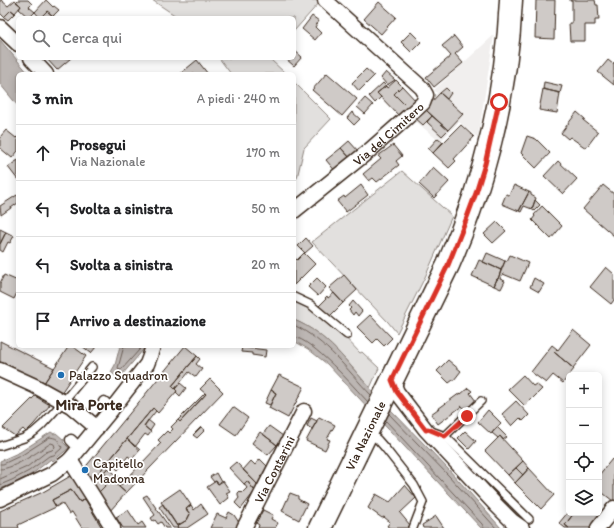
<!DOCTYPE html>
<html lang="it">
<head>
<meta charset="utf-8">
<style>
  :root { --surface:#fff; --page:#f2f2f2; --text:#202124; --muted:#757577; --line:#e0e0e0 }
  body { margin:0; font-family:Itim,sans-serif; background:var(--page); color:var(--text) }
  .controls { position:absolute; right:12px; bottom:12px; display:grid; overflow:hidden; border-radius:6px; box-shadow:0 2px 10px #0003 }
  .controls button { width:36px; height:36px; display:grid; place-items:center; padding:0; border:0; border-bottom:1px solid var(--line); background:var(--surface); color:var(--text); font:20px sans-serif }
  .stop { position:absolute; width:12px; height:12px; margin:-9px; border:3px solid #d93025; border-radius:50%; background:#fff }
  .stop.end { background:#d93025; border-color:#fff; box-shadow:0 1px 4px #0008 }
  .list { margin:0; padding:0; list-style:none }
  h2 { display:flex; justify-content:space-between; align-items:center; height:52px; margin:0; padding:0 16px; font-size:17px }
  h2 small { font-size:13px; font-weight:400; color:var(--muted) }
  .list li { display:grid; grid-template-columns:26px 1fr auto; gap:12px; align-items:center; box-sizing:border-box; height:56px; padding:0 16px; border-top:1px solid var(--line) }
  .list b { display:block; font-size:15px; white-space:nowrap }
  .list p { margin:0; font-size:13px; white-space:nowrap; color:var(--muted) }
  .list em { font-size:13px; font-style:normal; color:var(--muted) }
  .icon { flex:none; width:22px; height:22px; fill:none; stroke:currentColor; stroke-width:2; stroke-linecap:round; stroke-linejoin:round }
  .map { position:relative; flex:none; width:614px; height:528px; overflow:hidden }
  .search { position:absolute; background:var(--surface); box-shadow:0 2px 10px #0003; left:16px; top:16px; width:280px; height:44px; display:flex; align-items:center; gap:10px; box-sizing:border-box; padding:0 14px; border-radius:6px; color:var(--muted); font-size:15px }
  .panel { position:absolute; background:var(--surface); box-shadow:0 2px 10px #0003; left:16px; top:72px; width:280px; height:276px; border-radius:6px }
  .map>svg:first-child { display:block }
  .built { fill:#f1efee }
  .green { fill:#e2e0de; stroke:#8e857e }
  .water { fill:#bcb6b3; stroke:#887e77 }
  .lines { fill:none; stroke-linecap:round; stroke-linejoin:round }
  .shore { stroke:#6f625a; stroke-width:1 }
  .building { fill:#cfcac7; stroke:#3b2a1e }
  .service-casing { stroke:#3b2a1e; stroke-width:10 }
  .pedestrian-casing { stroke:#3b2a1e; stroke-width:13 }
  .minor-casing { stroke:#3b2a1e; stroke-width:17 }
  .primary-casing { stroke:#3b2a1e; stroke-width:25 }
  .service { stroke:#fff; stroke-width:7 }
  .pedestrian { stroke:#fff; stroke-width:10 }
  .minor { stroke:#fff; stroke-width:14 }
  .primary { stroke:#fff; stroke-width:22 }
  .route { stroke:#d93025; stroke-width:5 }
  .poi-dot { fill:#1f6fb2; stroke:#fff; stroke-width:1.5 }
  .labels { text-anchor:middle; stroke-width:3.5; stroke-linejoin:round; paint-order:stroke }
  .street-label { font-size:13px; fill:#3b2a1e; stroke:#fff }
  .poi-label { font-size:13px; fill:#3b2a1e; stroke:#fff; text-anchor:start }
  .quarter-label { font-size:15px; font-weight:bold; fill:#3b2a1e; stroke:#fff }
</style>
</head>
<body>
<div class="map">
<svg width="614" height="528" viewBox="0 0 614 528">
  <rect width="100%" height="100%" fill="#fff"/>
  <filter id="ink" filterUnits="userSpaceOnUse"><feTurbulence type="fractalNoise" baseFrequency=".025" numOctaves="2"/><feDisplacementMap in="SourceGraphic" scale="8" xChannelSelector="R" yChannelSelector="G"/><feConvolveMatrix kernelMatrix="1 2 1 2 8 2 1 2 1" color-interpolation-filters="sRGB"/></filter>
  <g filter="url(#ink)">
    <path class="built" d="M494,35L478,138L459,122L440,142L412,118L437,93L434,90Z"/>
    <path class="green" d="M152,0H318L320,2L294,31V18H179Z
      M219,58H270V59L286,74H231Z
      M294,82L331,119L304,148L297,178L294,181Z
      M402,171L452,216L426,275L397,333L388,322L312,242Z
      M294,301C313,303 347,339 360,353L362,352L379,368L370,388C348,363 326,333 294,320Z"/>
    <path class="water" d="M0,40L29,74H18V106L0,84Z
      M294,320C327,333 348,364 370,388C396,416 423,442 448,469C466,488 483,508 501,528H481L327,364L308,349L294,341Z
      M120,346H145L143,350L122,375H121L118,378L111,372L115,365Z
      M51,432L54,434L56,433L64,440L63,442L69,448L53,461L51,459L32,474L13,484L0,489V461L20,452Z"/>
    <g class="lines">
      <path class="shore" d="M294,325C328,342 346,369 371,395
        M294,337C312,339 354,387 368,402
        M124,346L118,368L120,370L122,369L140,349L141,346
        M389,414L449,476L496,528
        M386,421L482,524L484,528
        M0,464H3L22,455L50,437C61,439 56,440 62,447L61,449L54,455L49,456L29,471L12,480L0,485
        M0,469C14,469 39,451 51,443L54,444L55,447L52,450L46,452L27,467L0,479"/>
    </g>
    <path class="building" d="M0,0H1L8,6L15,0L21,6L15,13L11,10L4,17L0,13Z
      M18,0H28L32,4L29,7L35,12L29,18L19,9L21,6L16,2Z
      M46,0L53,7L54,6L59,10L53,16L47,11L40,18L35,12Z
      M536,0H555L554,39L535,38Z
      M570,0H595L596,5H598L599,20H595V25H585V41H570L569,23H572V1H570Z
      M379,2L396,17L381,34L364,19Z
      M11,10L15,13L8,20L4,17Z
      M47,11L53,16L54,15L52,18H40Z
      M312,16L319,21L315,27L321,33L315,40L302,29Z
      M411,32L421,42L411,52L401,42Z
      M454,36L463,47L455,54L463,63L434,87L426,77L451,56L442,46Z
      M294,50L302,57L294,66L285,58H294Z
      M46,58H71L57,70Z
      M197,60L208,74H180Z
      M608,60L613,64L614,62V85L598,72Z
      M366,69L374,76L359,91L352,83Z
      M386,72L395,80L387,85L381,78Z
      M327,73L357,99L342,116L312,90Z
      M396,80L402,86L394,94L409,109L400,117L377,93L386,86L387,88Z
      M544,82L562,86L560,93L543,89Z
      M383,83L386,86L377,93L381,97L375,103L369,96Z
      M402,86L417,102L409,109L394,94Z
      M446,88L451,93L447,99L440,93Z
      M543,89L560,93L557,113L539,110Z
      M440,93L463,114L448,130L425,109Z
      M365,98L373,105L365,114L357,107Z
      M423,107L432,116L423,125L414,117Z
      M352,112L360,119L354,125L347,118Z
      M577,112L585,119L583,120L598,132L586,148L570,137L568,139L561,133Z
      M432,116L448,130L442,136L427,122Z
      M461,125L474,137L454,159L456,161L449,168L433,153Z
      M6,130L16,138L17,137H18V151L12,158L0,148V137Z
      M527,136L536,139L550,153L536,168L521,153Z
      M438,138L443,142L433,153L428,149Z
      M349,141L359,152L351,159L341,148Z
      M393,145L402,156L396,161L399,165L377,182L373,178L369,181L363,174L381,159L378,156Z
      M341,148L351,159L336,172L326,160Z
      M18,160V180L8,167Z
      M558,161L577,179L563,194L544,176Z
      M433,167L449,182L434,198L419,184Z
      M361,185L368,195L346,212L337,201L344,196L345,198Z
      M514,185L529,192L519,211L502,204L506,194L509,195Z
      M603,185L614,194V236L583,209Z
      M529,192L531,193V195L536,198L532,209L524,206L521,212L519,211Z
      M17,195L18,197V203L1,215L0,206Z
      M535,200L540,205L534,211L530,208L532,209Z
      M542,206L562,226L551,239L532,220L535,216L534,215Z
      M497,222L506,231L493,243L484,234Z
      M0,229L6,232L0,244Z
      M6,232L14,236L10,243L8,242L3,252L0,250V244Z
      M306,238L313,246L305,253L298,246Z
      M304,253L315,264L294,285V257L297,260Z
      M487,253L505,261L501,270L483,262Z
      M510,255L528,263L520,281L503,274L500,279L505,281L501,289L494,286L497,279H498L505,261H507Z
      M479,260L501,270L498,279H497L494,286L472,276Z
      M606,267L614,274V300L611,304L590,287Z
      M4,275L18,281V291L14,299L0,292V283Z
      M344,275L357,290L343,303L329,288Z
      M317,278L326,287L318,296L308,287Z
      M534,278L544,284L539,292L530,287Z
      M334,293L343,303L329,317L319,306L326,299L325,298L327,296L328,298Z
      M353,301L362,311L358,316L355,312L353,315L349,310L351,308L349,306Z
      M370,315L392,338L384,346L377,339L373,343L357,327Z
      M573,330L591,345L573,368L554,352L557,349L558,350Z
      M0,341L54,368L44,383L0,362Z
      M552,345L557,349L554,352L574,369L563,383L553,375L546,383L531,372Z
      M69,346H72L86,356L61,393L44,383Z
      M82,346H97L91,353Z
      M185,346L197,356L172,386L177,391L158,413L153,408L91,482L83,470Z
      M242,347L266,350L265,357L252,355V353L241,352Z
      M197,356L200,359L196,364L202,369L196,377L189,372L175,389L172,386Z
      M448,360L461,371L454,380H453L449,383L437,371Z
      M279,375L304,387L288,418L269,408L276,393L271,390Z
      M523,375L533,386L536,384L542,389L525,406L508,389Z
      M210,379L223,392L126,493L119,487L161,443L158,440L167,431L169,433L173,429L171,427L178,420L180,422L206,394L200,389Z
      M180,383L186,388L180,396L176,392L177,391L175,389Z
      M468,388L472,391L470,393L476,401L465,410L462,406L438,424L431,414L460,393L461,394Z
      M271,390L276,393L270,405L265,403Z
      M205,393L206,394L180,422L178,420Z
      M35,396L50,405L34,424L26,432L23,429L15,436L3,428Z
      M516,401L529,415L523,421L520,418L512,426L502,414Z
      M233,407L248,418L236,435L220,424Z
      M153,408L156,411L144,426L151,432L148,436L145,434L135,447L127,439Z
      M488,410L501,423L491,434L478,422Z
      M319,417L335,425L327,439L330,440L325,450L306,441Z
      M311,418L317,421L312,429L307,426Z
      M148,420L154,425L150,431L144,426Z
      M269,426L283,436L277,445L263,434Z
      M201,427L205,430L197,438L193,435Z
      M497,427L507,437L503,440L500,436L498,438L492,433Z
      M465,431L476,441L469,449L458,438Z
      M260,432L277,445L268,455L252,443Z
      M500,436L523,461L508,475L485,451Z
      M127,439L140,450L132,459L128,456L118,470L111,464L104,472L111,480L98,493L91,482Z
      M260,459L268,467L263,473L266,477L260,487L243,470L251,461L255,465Z
      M612,459L614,461V500L613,501L599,490V475Z
      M523,461L529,468L523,475L516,468Z
      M236,462L260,487L255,491L247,481L244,484L229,468Z
      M108,468L120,478L115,483L104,472Z
      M516,468L523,475L515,483L508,475Z
      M529,468L554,495L541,509L515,483Z
      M216,473L221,482L218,484L216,481L214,482L210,477Z
      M74,474L87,497L85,499L80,502L71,490L52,500L56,507L18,525L19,528H0V511L43,492Z
      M111,480L126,493L109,512L98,493Z
      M216,481L218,484L223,481L230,491L226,493L229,498L220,505L207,487Z
      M247,481L255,491L241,509L235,503L239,498L238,496V493L240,491L242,493L247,488L244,484Z
      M405,485L416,498L400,513L410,525L407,528H390L387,526L390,522L384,517L382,518L368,508L376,494L390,502Z
      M180,489L191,505L186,509L190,514L187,520L177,526L161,502Z
      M71,490L80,502L85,499L102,528H82L72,512L69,514L62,503L56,507L52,500Z
      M290,493L298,496V499L307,504L299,520L282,511Z
      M147,495L170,528H165L161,522L158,524L155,520L153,521L151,518L155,515L143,497Z
      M163,504L178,527L177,528H173L159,507Z
      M201,504L208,514L187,528H177L178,527L177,526L187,520L190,514L186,509L191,505L194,510Z
      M128,510L138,525L142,522L146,528H123L116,517Z
      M263,510L273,515L271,519L278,523L275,528H258L259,525L256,523Z
      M569,511V513H574L565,525L569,528H565L559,523Z
      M229,512L234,515L240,524L238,528H210L217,514L226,518Z
      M574,513H597L600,515L590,528H569L565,525Z
      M436,516L444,528H423L422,525Z"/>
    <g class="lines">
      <defs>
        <path id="service" d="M294,297L311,305L347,335
          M431,431L445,436L529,519
          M370,433L378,440L385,448L414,485L423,502L413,528
          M445,436L481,401
          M0,446L24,438L34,432L42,425L63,402L92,367"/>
        <path id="pedestrian" d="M104,402L107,405
          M71,440L75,444"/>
        <g id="minor">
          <path d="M0,27L18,44"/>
          <path d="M31,58L46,74"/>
          <path id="s1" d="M294,211L370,150L403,121L423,103L426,95L422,88L325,0"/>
          <path d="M0,370L35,386L71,406L97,428"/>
          <path d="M392,380L397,392L426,430L496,505L512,521L522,528"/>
          <path d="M70,460L113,528"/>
          <path d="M0,499L52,474L70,460L112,409L147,364L150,356L153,346"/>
          <path id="s2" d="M244,528L304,411"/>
          <path d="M598,528L614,508"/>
        </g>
        <g id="primary">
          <path id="s3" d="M320,528L448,265C485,180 507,93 511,0"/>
        </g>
      </defs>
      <use href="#service" class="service-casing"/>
      <use href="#pedestrian" class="pedestrian-casing"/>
      <use href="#minor" class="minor-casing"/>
      <use href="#primary" class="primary-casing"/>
      <use href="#service" class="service"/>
      <use href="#pedestrian" class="pedestrian"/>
      <use href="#minor" class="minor"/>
      <use href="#primary" class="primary"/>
    </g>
  </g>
  <g class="lines" filter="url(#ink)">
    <path class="route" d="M467,416L445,436L428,429L426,430L397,392L392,380L448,265L466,220L476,193L485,164L499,102"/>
  </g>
  <g class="poi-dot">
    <circle cx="61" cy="375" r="4"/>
    <circle cx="85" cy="470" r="4"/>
  </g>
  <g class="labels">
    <g class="street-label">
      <text dy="5" stroke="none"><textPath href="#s1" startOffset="122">Via del Cimitero</textPath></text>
      <text dy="5" stroke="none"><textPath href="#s3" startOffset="103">Via Nazionale</textPath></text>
      <text dy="5" stroke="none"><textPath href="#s2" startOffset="66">Via Contarini</textPath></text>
    </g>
    <g class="poi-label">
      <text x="69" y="380">Palazzo Squadron</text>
      <text x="93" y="468">Capitello<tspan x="93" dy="15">Madonna</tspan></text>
    </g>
    <g class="quarter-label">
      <text x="89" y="410">Mira Porte</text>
    </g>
  </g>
</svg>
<div class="controls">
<button>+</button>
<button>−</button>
<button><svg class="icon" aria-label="locate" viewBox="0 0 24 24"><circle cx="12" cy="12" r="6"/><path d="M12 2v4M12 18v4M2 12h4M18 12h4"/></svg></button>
<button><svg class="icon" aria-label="layers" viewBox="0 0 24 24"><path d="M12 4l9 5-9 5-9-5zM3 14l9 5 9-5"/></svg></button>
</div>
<div class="stop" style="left:499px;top:102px"></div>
<div class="stop end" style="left:467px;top:416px"></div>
<div class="search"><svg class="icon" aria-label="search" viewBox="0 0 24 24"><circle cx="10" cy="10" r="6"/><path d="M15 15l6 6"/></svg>Cerca qui</div>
<section class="panel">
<h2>3 min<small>A piedi · 240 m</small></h2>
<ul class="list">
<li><svg class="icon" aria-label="ahead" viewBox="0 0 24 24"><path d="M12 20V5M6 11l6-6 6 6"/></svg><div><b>Prosegui</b><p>Via Nazionale</p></div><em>170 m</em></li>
<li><svg class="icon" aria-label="left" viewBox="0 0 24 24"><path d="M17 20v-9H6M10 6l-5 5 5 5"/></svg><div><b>Svolta a sinistra</b></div><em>50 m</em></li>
<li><svg class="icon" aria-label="left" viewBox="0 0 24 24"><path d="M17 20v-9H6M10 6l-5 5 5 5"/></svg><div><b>Svolta a sinistra</b></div><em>20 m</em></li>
<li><svg class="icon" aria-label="arrive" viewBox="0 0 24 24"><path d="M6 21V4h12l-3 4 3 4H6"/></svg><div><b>Arrivo a destinazione</b></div></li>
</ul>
</section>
</div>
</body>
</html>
